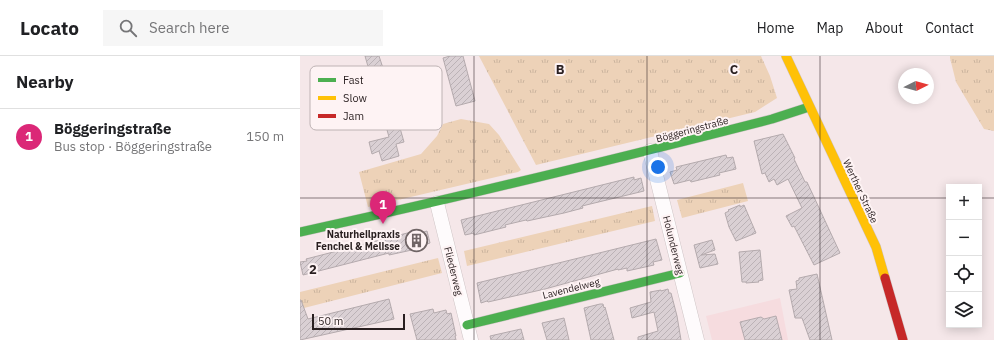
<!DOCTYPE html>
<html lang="en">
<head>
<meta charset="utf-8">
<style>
  :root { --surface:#fff; --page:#f6f6f6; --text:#202124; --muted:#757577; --line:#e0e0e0; --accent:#db2777 }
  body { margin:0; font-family:"IBM Plex Sans",sans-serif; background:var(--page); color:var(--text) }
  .controls { position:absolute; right:12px; bottom:12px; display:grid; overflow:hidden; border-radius:0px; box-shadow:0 2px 10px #0003 }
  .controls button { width:36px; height:36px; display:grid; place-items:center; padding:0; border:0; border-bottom:1px solid var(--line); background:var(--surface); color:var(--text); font:20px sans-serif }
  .compass { position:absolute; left:598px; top:12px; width:36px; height:36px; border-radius:50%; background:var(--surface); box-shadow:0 2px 10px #0003; rotate:85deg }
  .scale { position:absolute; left:12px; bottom:10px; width:93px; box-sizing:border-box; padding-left:4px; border:2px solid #291f20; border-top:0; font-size:11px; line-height:14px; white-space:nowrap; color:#291f20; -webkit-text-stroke:3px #fef3f4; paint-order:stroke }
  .you { position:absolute; left:358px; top:111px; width:14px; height:14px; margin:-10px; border:3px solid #fff; border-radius:50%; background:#1a73e8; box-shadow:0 0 0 6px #1a73e833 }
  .badge { display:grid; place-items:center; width:26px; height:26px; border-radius:50%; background:var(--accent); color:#fff; font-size:13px; font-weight:700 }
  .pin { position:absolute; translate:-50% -33px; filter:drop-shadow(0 1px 2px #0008) }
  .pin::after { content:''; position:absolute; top:21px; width:14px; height:12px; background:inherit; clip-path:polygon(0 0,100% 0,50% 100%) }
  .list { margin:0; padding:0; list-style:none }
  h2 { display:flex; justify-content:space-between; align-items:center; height:52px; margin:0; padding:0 16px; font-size:17px }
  h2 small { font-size:13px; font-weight:400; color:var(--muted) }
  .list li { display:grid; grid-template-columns:26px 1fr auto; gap:12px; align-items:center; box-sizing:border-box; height:56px; padding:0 16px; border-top:1px solid var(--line) }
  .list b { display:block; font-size:15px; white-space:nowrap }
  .list p { margin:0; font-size:13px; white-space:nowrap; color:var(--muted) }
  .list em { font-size:13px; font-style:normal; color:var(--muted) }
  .icon { flex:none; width:22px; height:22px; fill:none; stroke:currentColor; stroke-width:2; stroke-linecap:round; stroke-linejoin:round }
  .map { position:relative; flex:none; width:694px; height:284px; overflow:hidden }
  header { display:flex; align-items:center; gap:24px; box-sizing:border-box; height:56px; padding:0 20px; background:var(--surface); border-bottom:1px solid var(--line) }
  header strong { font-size:19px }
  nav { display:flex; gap:22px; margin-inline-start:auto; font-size:14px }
  .search { width:280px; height:36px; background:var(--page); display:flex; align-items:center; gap:10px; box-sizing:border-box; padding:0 14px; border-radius:0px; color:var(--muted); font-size:15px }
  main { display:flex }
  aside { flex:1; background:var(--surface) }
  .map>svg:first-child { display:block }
  .built { fill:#f6dcdf }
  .grass { fill:url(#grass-tufts) }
  .building { fill:url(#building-hatch); stroke:#b4aaad }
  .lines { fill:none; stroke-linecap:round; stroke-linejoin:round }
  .street-casing { stroke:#cec4c5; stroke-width:15 }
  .fast-casing { stroke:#cec4c5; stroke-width:10 }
  .slow-casing { stroke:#cec4c5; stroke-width:10 }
  .jam-casing { stroke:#cec4c5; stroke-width:10 }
  .street { stroke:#fefbfc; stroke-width:14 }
  .fast { stroke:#4caf50; stroke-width:9 }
  .slow { stroke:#ffc107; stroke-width:9 }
  .jam { stroke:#c62828; stroke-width:9 }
  .grid { fill:none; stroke:#291f20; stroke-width:1; stroke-opacity:0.55 }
  .labels { text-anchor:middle; stroke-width:4; stroke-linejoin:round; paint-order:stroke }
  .street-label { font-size:10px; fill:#291f20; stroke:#fef3f4 }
  .poi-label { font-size:10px; font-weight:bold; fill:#291f20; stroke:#fef3f4; text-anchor:end }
  .key { fill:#fef3f4; stroke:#beb3b4; stroke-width:1 }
  .key-label { font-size:11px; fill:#291f20 }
  .grid-label { font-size:13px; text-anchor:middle; font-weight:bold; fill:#291f20; stroke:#fef3f4; stroke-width:4; stroke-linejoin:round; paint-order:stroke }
</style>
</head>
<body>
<header>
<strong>Locato</strong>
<div class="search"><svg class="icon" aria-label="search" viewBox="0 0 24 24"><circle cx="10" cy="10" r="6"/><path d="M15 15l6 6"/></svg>Search here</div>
<nav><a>Home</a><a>Map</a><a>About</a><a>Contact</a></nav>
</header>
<main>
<aside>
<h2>Nearby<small></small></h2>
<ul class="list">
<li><span class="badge">1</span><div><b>Böggeringstraße</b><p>Bus stop · Böggeringstraße</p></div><em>150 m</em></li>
</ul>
</aside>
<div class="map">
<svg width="694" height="284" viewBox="0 0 694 284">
  <defs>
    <pattern id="grass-tufts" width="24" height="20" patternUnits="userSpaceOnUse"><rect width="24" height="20" fill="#edd2b8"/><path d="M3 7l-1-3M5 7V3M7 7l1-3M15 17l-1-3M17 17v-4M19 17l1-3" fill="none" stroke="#cbb49e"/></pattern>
    <pattern id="building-hatch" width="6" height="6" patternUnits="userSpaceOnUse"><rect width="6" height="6" fill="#dad0d4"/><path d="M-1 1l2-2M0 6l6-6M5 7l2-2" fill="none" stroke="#bbb2b6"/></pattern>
  </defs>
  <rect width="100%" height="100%" fill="#f5e7e9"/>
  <path class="built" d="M480,242L488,284H412L406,260Z"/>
  <path class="grass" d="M179,0H461L470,20L477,42L455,56L236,109Z
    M650,0H694V75L684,73L656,26L650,2Z
    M161,63L189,68L199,79L221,114L218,116L68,151L59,116L121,98L137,80L143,68Z
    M443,127L448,145L382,162L377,144Z
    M352,150L355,165L167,210L164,195Z
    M138,202L142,217L0,253V236Z"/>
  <path class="building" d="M65,0H79L85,18L71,21Z
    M150,0H163L175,45L156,50L143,2Z
    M126,30L133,56L98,65L104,86L96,88L99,100L82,105L79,95L72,98L69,86L89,81L78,42Z
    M483,78L495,102L494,103L505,126H507L540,197L514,209L494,170L492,171L486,160L502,152L488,123L477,129L474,123L469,126L465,117L462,118L454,85Z
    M426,99L427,102L433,101L436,113L419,117L420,119L391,126L390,124L374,128L370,116L377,114L376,111Z
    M334,121V124L341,122L344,135L282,150L283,152L264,157L227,165L226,164L205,169L206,171L174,179V177L165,179L161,164Z
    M440,149V151L444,149L456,177L436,185L429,171L425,157L429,155L428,154Z
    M119,174L120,177L127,175L130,187L121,190V192L89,199V197L3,219L0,206L7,205L6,203Z
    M356,183L362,204L353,206L354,209L327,215V212L318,214V213L245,233L188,246L187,245L181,247L177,227Z
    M412,184L415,194L401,199L415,198L418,208L400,212L394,189Z
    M460,194L463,224L458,225L459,226L446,227V226H442L439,196Z
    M517,218L532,284H510L502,262H495L489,234L497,233L496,225L499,224V222Z
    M368,233L369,237H371L377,260L381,284H338V281L358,275L354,256L332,262L330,252L351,246L350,236L361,234V235Z
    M89,243L94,263L0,284V244H1L8,263Z
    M300,248H303L304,252L305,251L314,284H291L284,252Z
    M133,253L134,257L146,254L147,258L151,257L156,280H155L156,284H117L110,258Z
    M476,260L482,284H445L440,266L461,261L464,263Z
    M264,262L269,284H247L242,267Z
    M221,273L224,284H191L190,280Z"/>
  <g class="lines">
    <defs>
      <path id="street" d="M350,95L397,284
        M137,147L171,284"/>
      <path id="fast" d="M0,176C158,142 315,103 472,63L509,51
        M167,269L380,217"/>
      <path id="slow" d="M486,0L576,191L585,222"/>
      <path id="jam" d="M585,222L603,284"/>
    </defs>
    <use href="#street" class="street-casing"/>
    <use href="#fast" class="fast-casing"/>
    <use href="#slow" class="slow-casing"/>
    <use href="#jam" class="jam-casing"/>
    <use href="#street" class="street"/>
    <use href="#fast" class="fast"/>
    <use href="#slow" class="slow"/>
    <use href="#jam" class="jam"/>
  </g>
  <path class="grid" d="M174,0V284M347,0V284M520,0V284M0,142H649M679,142H694"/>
  <defs>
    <symbol id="building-ring" viewBox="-11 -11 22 22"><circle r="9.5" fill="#fef3f4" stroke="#706566" stroke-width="1.5"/><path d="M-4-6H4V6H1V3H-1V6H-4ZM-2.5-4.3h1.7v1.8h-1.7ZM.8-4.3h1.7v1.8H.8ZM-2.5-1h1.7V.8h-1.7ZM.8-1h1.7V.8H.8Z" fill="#706566"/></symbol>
  </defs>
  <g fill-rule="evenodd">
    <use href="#building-ring" x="104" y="172" width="25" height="25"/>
  </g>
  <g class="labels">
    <g class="street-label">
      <text transform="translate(392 73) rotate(-15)" y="4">Böggeringstraße</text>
      <text transform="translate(561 135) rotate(65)" y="4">Werther Straße</text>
      <text transform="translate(374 189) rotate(76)" y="4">Holunderweg</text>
      <text transform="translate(154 215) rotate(76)" y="4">Fliederweg</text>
      <text transform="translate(271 232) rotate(-14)" y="4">Lavendelweg</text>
    </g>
    <g class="poi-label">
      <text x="100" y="182">Naturheilpraxis<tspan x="100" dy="12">Fenchel &amp; Melisse</tspan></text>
    </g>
  </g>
  <rect x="10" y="10" width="132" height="64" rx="6" class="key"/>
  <rect x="18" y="22" width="18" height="4" fill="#4caf50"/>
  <rect x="18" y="40" width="18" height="4" fill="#ffc107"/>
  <rect x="18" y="58" width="18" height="4" fill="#c62828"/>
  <g class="key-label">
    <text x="43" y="28">Fast</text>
    <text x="43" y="46">Slow</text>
    <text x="43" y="64">Jam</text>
  </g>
  <g class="grid-label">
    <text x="260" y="18">B</text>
    <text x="434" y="18">C</text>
    <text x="13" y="218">2</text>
  </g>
</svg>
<div class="controls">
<button>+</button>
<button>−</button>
<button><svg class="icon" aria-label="locate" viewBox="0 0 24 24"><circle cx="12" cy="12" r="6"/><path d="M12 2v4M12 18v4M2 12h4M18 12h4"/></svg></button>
<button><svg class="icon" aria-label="layers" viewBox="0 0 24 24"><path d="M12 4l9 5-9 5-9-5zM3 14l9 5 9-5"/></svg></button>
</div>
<svg class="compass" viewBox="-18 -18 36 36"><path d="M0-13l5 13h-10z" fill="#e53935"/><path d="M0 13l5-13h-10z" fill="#757577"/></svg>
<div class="scale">50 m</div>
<div class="you"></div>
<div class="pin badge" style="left:83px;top:168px">1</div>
</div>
</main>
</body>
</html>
